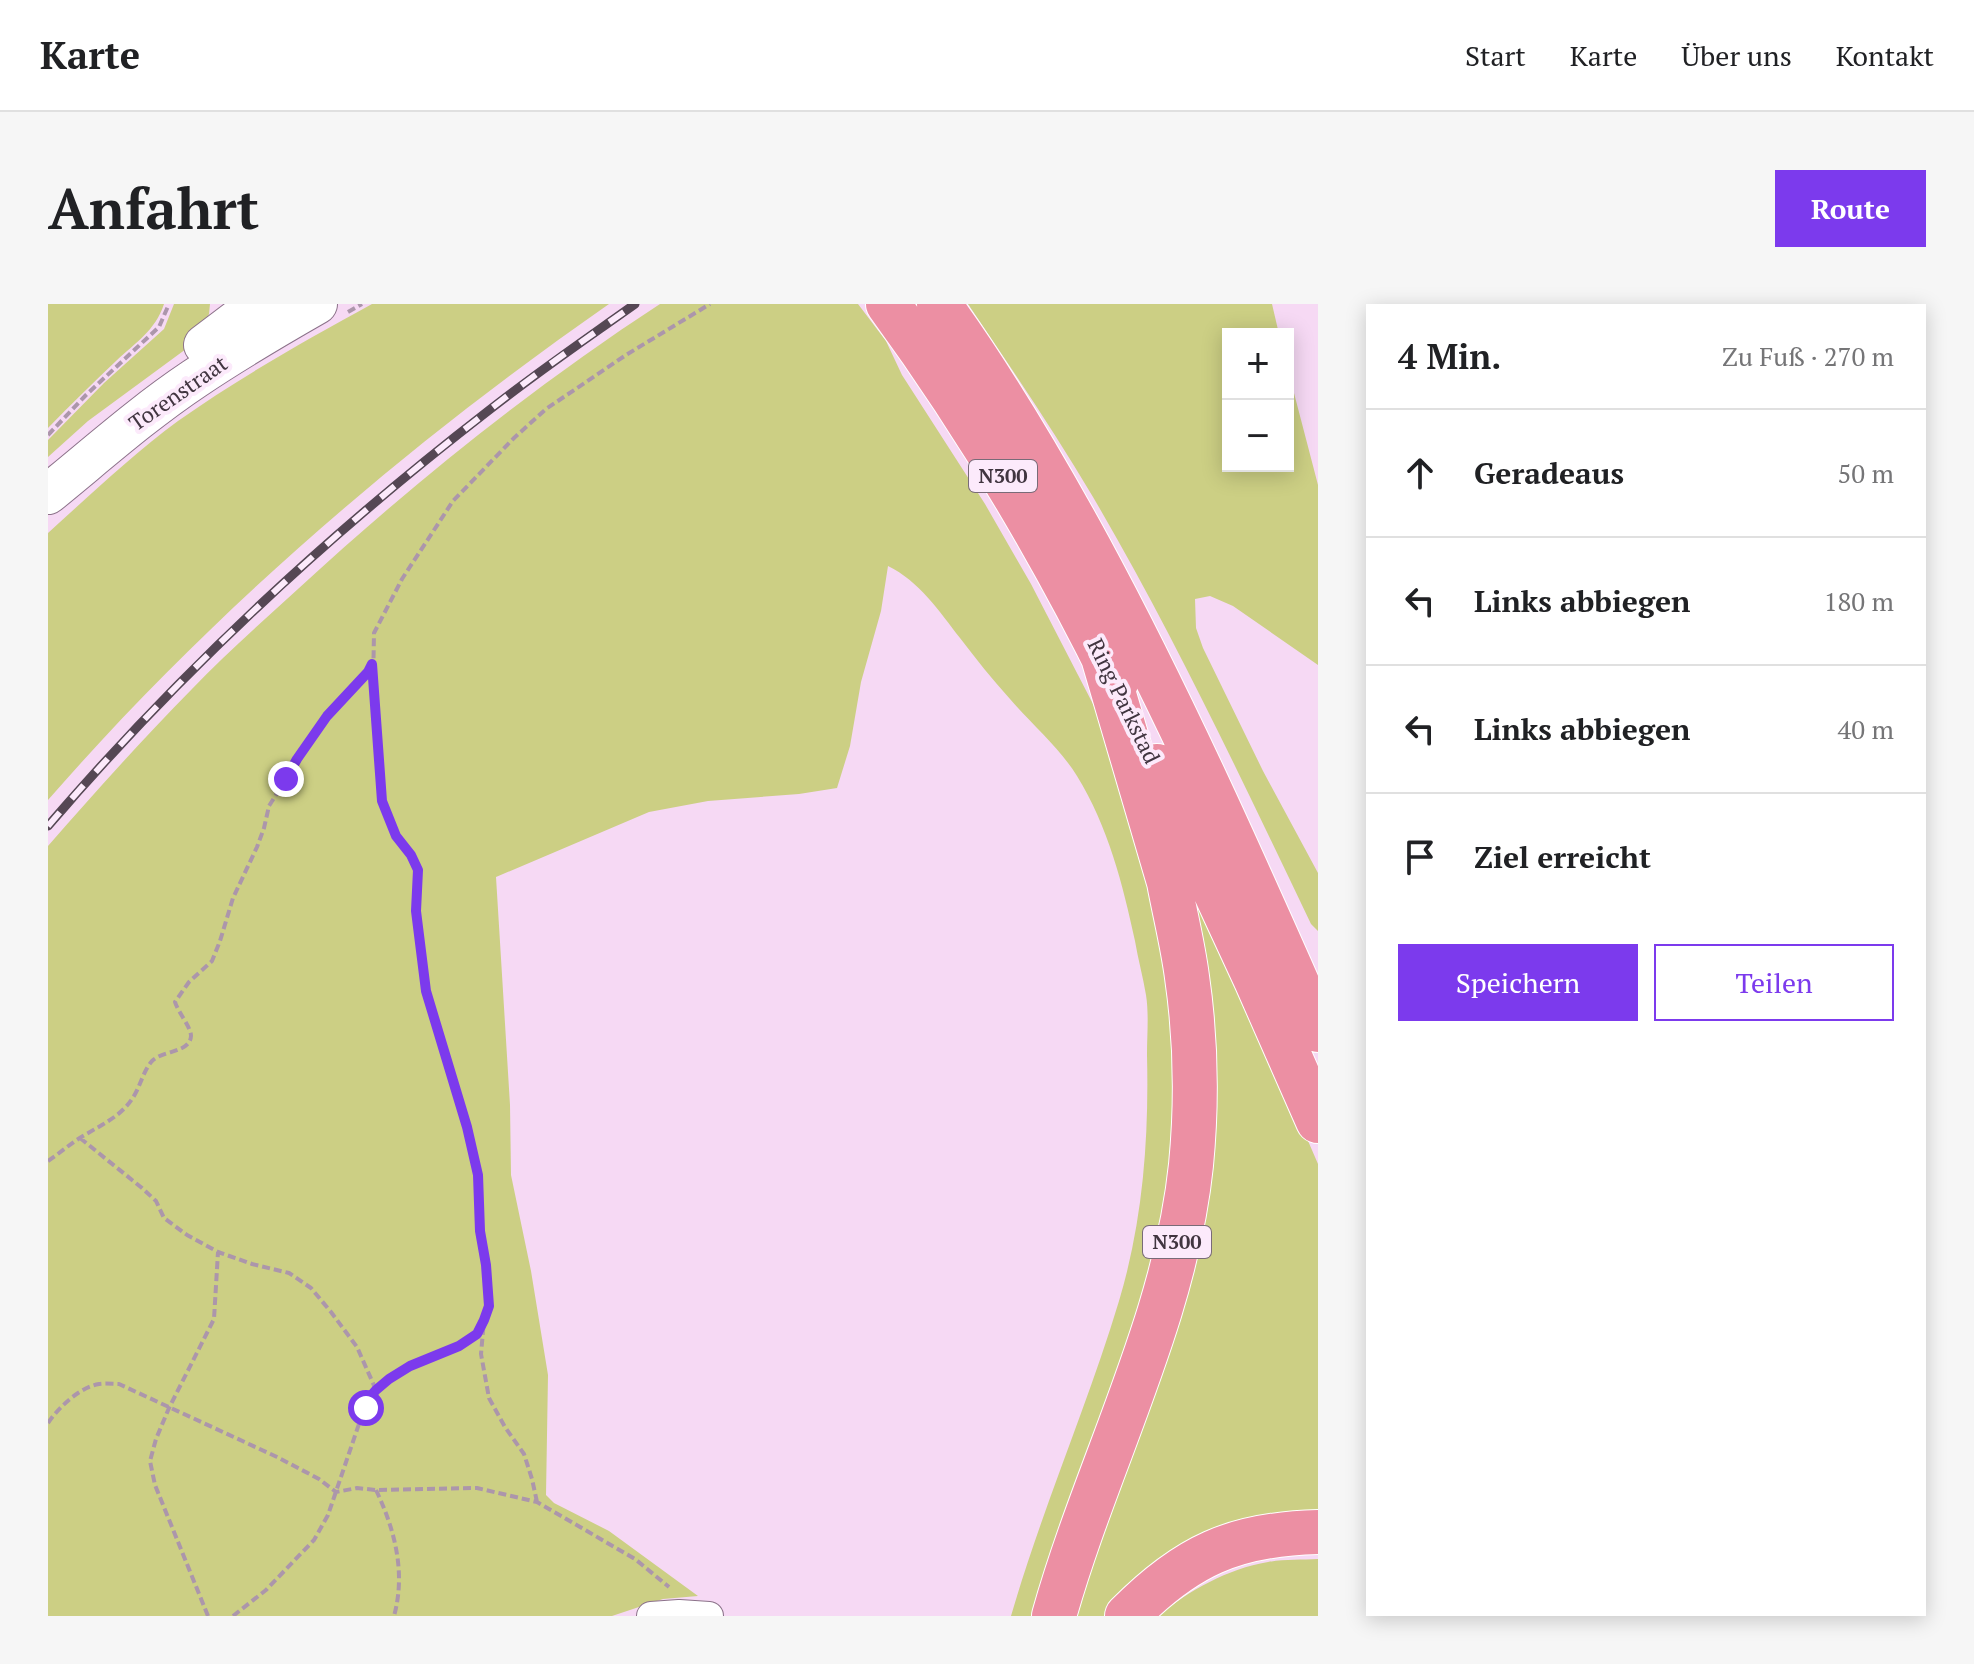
<!DOCTYPE html>
<html lang="de">
<head>
<meta charset="utf-8">
<style>
  :root { --surface:#fff; --page:#f6f6f6; --text:#202124; --muted:#757577; --line:#e0e0e0; --accent:#7c3aed }
  body { margin:0; font-family:"PT Serif",serif; background:var(--page); color:var(--text) }
  .controls { position:absolute; right:24px; top:24px; display:grid; overflow:hidden; border-radius:0px; box-shadow:0 4px 20px #0003 }
  .controls button { width:72px; height:72px; display:grid; place-items:center; padding:0; border:0; border-bottom:2px solid var(--line); background:var(--surface); color:var(--text); font:40px sans-serif }
  .stop { position:absolute; width:24px; height:24px; margin:-18px; border:6px solid #7c3aed; border-radius:50%; background:#fff }
  .stop.end { background:#7c3aed; border-color:#fff; box-shadow:0 2px 8px #0008 }
  .list { margin:0; padding:0; list-style:none }
  h2 { display:flex; justify-content:space-between; align-items:center; height:104px; margin:0; padding:0 32px; font-size:34px }
  h2 small { font-size:26px; font-weight:400; color:var(--muted) }
  .list li { display:grid; grid-template-columns:52px 1fr auto; gap:24px; align-items:center; box-sizing:border-box; height:128px; padding:0 32px; border-top:2px solid var(--line) }
  .list b { display:block; font-size:30px; white-space:nowrap }
  .list em { font-size:26px; font-style:normal; color:var(--muted) }
  .actions { display:flex; gap:16px; padding:24px 32px }
  .actions a { flex:1; padding:18px 0; border:2px solid var(--accent); border-radius:0px; text-align:center; font-size:28px; color:var(--accent) }
  .actions .main { background:var(--accent); color:#fff }
  .icon { flex:none; width:44px; height:44px; fill:none; stroke:currentColor; stroke-width:2; stroke-linecap:round; stroke-linejoin:round }
  .map { position:relative; flex:none; width:1270px; height:1312px; overflow:hidden; border-radius:0px }
  header { display:flex; align-items:center; gap:48px; box-sizing:border-box; height:112px; padding:0 40px; background:var(--surface); border-bottom:2px solid var(--line) }
  header strong { font-size:38px }
  nav { display:flex; gap:44px; margin-inline-start:auto; font-size:28px }
  .intro { display:flex; align-items:center; justify-content:space-between; box-sizing:border-box; height:192px; padding:0 48px }
  h1 { margin:0; font-size:56px }
  .button { padding:20px 36px; border-radius:0px; background:var(--accent); color:#fff; font-size:28px; font-weight:700 }
  main { display:flex; gap:48px; padding:0 48px }
  aside { flex:1; background:var(--surface); border-radius:0px; box-shadow:0 4px 20px #0003 }
  .map>svg:first-child { display:block }
  .green { fill:#cccf84 }
  .lines { fill:none; stroke-linecap:round; stroke-linejoin:round }
  .street-casing { stroke:#8c728a; stroke-width:30 }
  .secondary-casing { stroke:#8c728a; stroke-width:42 }
  .highway-casing { stroke:#fff; stroke-width:46 }
  .path { stroke:#ac96ab; stroke-width:4; stroke-dasharray:8 4; stroke-linecap:butt }
  .street { stroke:#fff; stroke-width:28 }
  .secondary { stroke:#fff; stroke-width:40 }
  .highway { stroke:#ec8fa3; stroke-width:44 }
  .rail-casing { stroke:#554754; stroke-width:9 }
  .rail { stroke:#fceafb; stroke-width:6; stroke-dasharray:18; stroke-linecap:butt }
  .route { stroke:#7c3aed; stroke-width:10 }
  .labels { text-anchor:middle; stroke-width:8; stroke-linejoin:round; paint-order:stroke }
  .shield { fill:#fceafb; stroke:#796b78; stroke-width:2 }
  .shield-label { font-size:20px; font-weight:bold; fill:#413540 }
  .street-label { font-size:22px; fill:#413540; stroke:#fceafb }
</style>
</head>
<body>
<header>
<strong>Karte</strong>
<nav><a>Start</a><a>Karte</a><a>Über uns</a><a>Kontakt</a></nav>
</header>
<div class="intro"><h1>Anfahrt</h1><a class="button">Route</a></div>
<main>
<div class="map">
<svg width="1270" height="1312" viewBox="0 0 1270 1312">
  <rect width="100%" height="100%" fill="#f6d9f4"/>
  <path class="green" d="M0,0H116C107,27 88,38 68,57C45,79 22,101 0,124Z
    M126,0H162L161,10L153,27L138,45L40,117L0,153V136L56,79L116,25Z
    M324,0H561C356,143 165,307 0,496V229C42,191 84,151 130,117C189,75 260,35 324,0Z
    M612,0H810L838,37L854,71L937,200L983,280L1045,400L1074,469L1129,657L1128,891L998,1312H963C994,1205 1039,1103 1071,997C1095,917 1101,834 1099,751C1099,731 1101,710 1098,691C1095,673 1090,655 1087,637C1075,581 1060,522 1029,472C1011,443 984,421 962,395C944,375 928,355 912,334C891,307 871,277 840,262L833,307L813,378L802,442L789,484L751,490L660,497L601,508L448,573L462,801L463,871L483,967L500,1071L498,1191L506,1199L561,1227L650,1292L615,1295L564,1312H0V542C47,488 94,436 144,385C177,350 214,318 250,285C363,181 483,84 612,0Z
    M920,0H1224L1231,30H1180V162H1240V66L1270,181V361L1185,302L1162,292L1147,295L1148,324L1155,344L1215,467L1270,569V627L1263,620C1194,476 1126,331 1045,193C1006,127 963,64 920,0Z
    M1131,547L1232,772L1270,860V1219L1063,1312H1016L1128,983Z
    M1270,1255V1312H1110C1142,1286 1179,1265 1220,1258C1236,1255 1254,1256 1270,1255Z"/>
  <g class="lines">
    <defs>
      <path id="street" d="M603,1312L631,1310L661,1312"/>
      <path id="secondary" d="M156,41L210,0
        M0,190C48,151 95,109 146,75C186,48 227,24 269,0"/>
      <path id="highway" d="M840,0C927,119 1003,247 1068,379
        M891,0C947,77 995,159 1041,243C1126,400 1198,563 1270,726
        M1109,462L1208,676L1270,817
        M1006,1312C1048,1162 1127,1017 1143,861C1149,799 1148,735 1139,673C1135,642 1127,610 1121,578L1055,353
        M1079,1312C1138,1252 1186,1230 1270,1228"/>
    </defs>
    <use href="#street" class="street-casing"/>
    <use href="#secondary" class="secondary-casing"/>
    <use href="#highway" class="highway-casing"/>
    <path class="path" d="M300,8L314,0
      M0,131L38,91L111,23L121,0
      M32,834L94,884L108,897L116,914L139,931L170,948L204,960L241,969L263,984L283,1008L309,1043L328,1086
      M0,857C12,849 23,839 35,832C53,821 72,813 84,795C92,784 95,767 104,757C115,746 142,749 143,732C143,723 130,708 127,698L141,678L164,657L172,637L185,594L209,543L216,524L221,502L231,486L249,455L279,412L304,384L313,376L323,362
      M0,1119C11,1103 32,1083 51,1080C58,1079 65,1080 71,1080L229,1153L271,1175L288,1188L309,1184L328,1186L429,1184L489,1198L587,1255L621,1283
      M328,1186C347,1226 358,1269 346,1312
      M489,1198L484,1175L476,1150L457,1123L441,1094L433,1050L436,1016L441,1002L438,961L432,927L433,905L430,871L419,823L378,687L368,607L370,566L363,551L348,532L334,497L325,382L326,329L354,275L405,197L466,134L498,105L578,51L662,0
      M160,1312L107,1181L102,1157L108,1135L121,1104L166,1015L170,948
      M185,1312L218,1286L266,1236L280,1211L312,1117L321,1094L328,1086L362,1062L411,1042L429,1030L434,1021"/>
    <use href="#street" class="street"/>
    <use href="#secondary" class="secondary"/>
    <use href="#highway" class="highway"/>
    <defs>
      <path id="rail" d="M0,522C131,369 281,230 440,107C488,69 538,35 587,0"/>
    </defs>
    <use href="#rail" class="rail-casing"/>
    <use href="#rail" class="rail"/>
  </g>
  <g class="lines">
    <path class="route" d="M238,475L249,455L279,412L320,368L324,360L334,497L348,532L363,551L370,566L368,607L378,687L419,823L430,871L432,927L438,961L441,1002L436,1016L429,1030L411,1042L362,1062L341,1075L328,1086L321,1094L318,1104"/>
  </g>
  <g class="labels">
    <g class="shield">
      <rect x="921" y="156" width="68" height="32" rx="6"/>
      <rect x="1095" y="922" width="68" height="32" rx="6"/>
    </g>
    <g class="shield-label">
      <text x="955" y="179">N300</text>
      <text x="1129" y="945">N300</text>
    </g>
    <g class="street-label">
      <text transform="translate(130 89) rotate(-35)" y="8">Torenstraat</text>
      <text transform="translate(1076 397) rotate(64)" y="8">Ring Parkstad</text>
    </g>
  </g>
</svg>
<div class="controls">
<button>+</button>
<button>−</button>
</div>
<div class="stop" style="left:318px;top:1104px"></div>
<div class="stop end" style="left:238px;top:475px"></div>
</div>
<aside>
<h2>4 Min.<small>Zu Fuß · 270 m</small></h2>
<ul class="list">
<li><svg class="icon" aria-label="ahead" viewBox="0 0 24 24"><path d="M12 20V5M6 11l6-6 6 6"/></svg><div><b>Geradeaus</b></div><em>50 m</em></li>
<li><svg class="icon" aria-label="left" viewBox="0 0 24 24"><path d="M17 20v-9H6M10 6l-5 5 5 5"/></svg><div><b>Links abbiegen</b></div><em>180 m</em></li>
<li><svg class="icon" aria-label="left" viewBox="0 0 24 24"><path d="M17 20v-9H6M10 6l-5 5 5 5"/></svg><div><b>Links abbiegen</b></div><em>40 m</em></li>
<li><svg class="icon" aria-label="arrive" viewBox="0 0 24 24"><path d="M6 21V4h12l-3 4 3 4H6"/></svg><div><b>Ziel erreicht</b></div></li>
</ul>
<div class="actions"><a class="main">Speichern</a><a>Teilen</a></div>
</aside>
</main>
</body>
</html>
